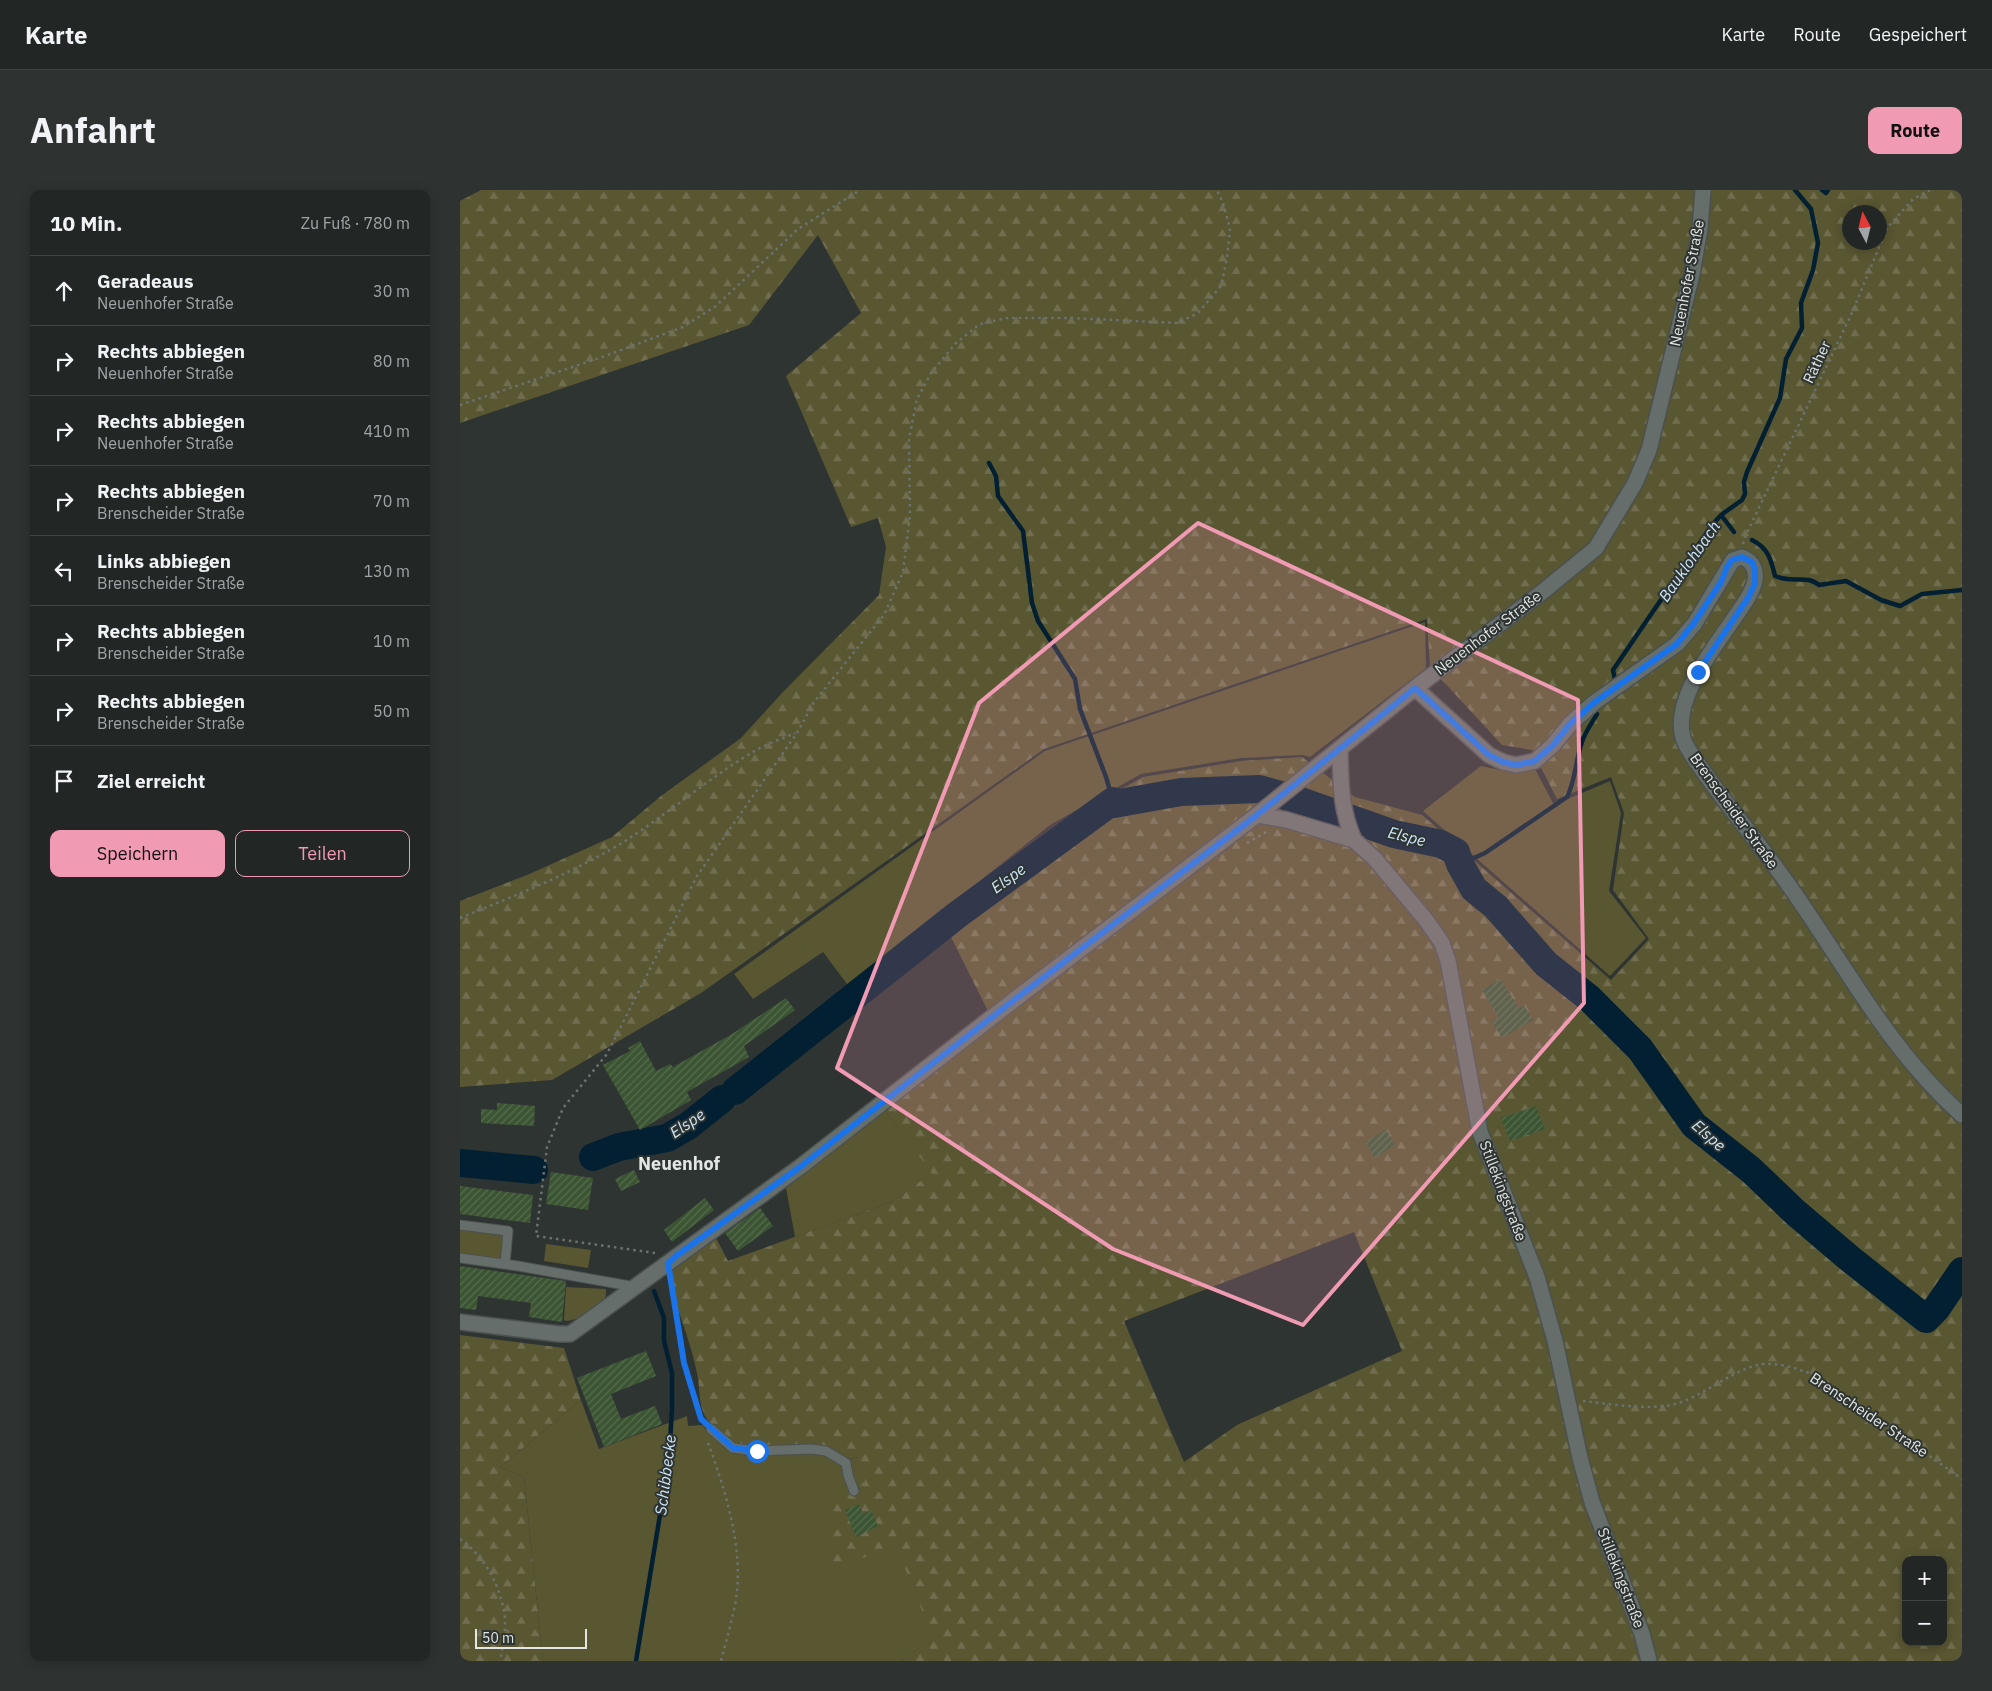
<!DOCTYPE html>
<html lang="de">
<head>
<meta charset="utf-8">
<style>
  :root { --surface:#222726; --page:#2e3332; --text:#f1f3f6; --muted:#a2a5a7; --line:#3f4443; --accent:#f19ab3 }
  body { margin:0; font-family:"IBM Plex Sans",sans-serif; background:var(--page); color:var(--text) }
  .controls { position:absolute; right:15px; bottom:15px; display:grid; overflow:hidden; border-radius:10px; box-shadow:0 2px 12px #0003 }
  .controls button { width:45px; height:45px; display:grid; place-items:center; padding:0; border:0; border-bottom:1px solid var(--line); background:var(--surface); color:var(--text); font:25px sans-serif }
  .compass { position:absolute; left:1382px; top:15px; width:45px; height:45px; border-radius:50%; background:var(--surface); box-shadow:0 2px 12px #0003; rotate:353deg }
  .scale { position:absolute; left:15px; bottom:12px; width:112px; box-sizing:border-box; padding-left:5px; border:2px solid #e2e6e4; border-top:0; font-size:14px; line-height:18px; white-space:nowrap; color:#e2e6e4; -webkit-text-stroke:4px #2e3432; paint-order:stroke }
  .stop { position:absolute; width:15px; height:15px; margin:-11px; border:4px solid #1a73e8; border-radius:50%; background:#fff }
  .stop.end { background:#1a73e8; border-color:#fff; box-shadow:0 1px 5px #0008 }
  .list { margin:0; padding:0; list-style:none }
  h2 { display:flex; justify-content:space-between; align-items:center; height:65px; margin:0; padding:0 20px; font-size:21px }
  h2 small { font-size:16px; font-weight:400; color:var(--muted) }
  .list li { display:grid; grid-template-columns:32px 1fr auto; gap:15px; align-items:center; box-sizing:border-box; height:70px; padding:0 20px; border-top:1px solid var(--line) }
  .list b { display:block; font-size:19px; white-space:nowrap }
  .list p { margin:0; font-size:16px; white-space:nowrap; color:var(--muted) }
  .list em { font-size:16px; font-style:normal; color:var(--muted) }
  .actions { display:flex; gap:10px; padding:15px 20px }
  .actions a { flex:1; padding:11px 0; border:1px solid var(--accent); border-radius:10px; text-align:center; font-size:18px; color:var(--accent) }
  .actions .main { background:var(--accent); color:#111 }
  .icon { flex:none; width:28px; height:28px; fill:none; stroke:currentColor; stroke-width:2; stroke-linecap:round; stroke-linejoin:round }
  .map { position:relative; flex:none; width:1502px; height:1471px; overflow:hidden; border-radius:10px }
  header { display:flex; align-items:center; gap:30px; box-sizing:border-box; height:70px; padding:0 25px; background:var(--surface); border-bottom:1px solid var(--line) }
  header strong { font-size:24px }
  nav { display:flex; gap:28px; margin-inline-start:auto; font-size:18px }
  .intro { display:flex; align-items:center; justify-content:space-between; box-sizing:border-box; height:120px; padding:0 30px }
  h1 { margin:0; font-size:35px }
  .button { padding:12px 22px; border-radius:10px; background:var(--accent); color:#111; font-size:18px; font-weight:700 }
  main { display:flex; gap:30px; padding:0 30px }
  aside { flex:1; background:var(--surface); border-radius:10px; box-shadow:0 2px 12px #0003 }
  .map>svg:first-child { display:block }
  .grass { fill:#595632 }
  .forest { fill:url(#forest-firs); fill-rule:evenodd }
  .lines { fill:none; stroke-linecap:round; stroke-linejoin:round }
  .stream { stroke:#032033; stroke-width:4.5 }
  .river { stroke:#032033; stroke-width:28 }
  .building { fill:url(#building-hatch) }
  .lane-casing { stroke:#4b514f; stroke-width:11 }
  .street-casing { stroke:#4b514f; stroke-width:18 }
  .path { stroke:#6c7270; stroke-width:2.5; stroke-dasharray:2.5 4; stroke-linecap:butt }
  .lane { stroke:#666e6b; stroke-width:9 }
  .street { stroke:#666e6b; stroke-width:15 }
  .route { stroke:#1a73e8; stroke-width:6 }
  .marked { fill:#f19ab3; fill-opacity:0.2; stroke:#f19ab3; stroke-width:4; stroke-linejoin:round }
  .labels { text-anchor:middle; stroke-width:4; stroke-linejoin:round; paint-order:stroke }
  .street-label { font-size:15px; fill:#e2e6e4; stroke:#2e3432 }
  .water-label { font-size:16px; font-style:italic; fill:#cde6f9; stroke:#2e3432 }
  .quarter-label { font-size:18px; font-weight:bold; fill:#e2e6e4; stroke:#2e3432 }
</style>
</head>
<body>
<header>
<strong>Karte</strong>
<nav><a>Karte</a><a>Route</a><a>Gespeichert</a></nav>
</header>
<div class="intro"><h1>Anfahrt</h1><a class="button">Route</a></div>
<main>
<aside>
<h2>10 Min.<small>Zu Fuß · 780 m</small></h2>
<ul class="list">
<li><svg class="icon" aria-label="ahead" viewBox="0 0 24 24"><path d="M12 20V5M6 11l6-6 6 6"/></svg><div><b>Geradeaus</b><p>Neuenhofer Straße</p></div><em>30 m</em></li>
<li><svg class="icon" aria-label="right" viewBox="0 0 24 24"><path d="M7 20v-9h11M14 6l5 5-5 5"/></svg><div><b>Rechts abbiegen</b><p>Neuenhofer Straße</p></div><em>80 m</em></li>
<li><svg class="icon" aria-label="right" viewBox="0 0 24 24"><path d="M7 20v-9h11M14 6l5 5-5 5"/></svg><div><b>Rechts abbiegen</b><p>Neuenhofer Straße</p></div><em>410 m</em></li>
<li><svg class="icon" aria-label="right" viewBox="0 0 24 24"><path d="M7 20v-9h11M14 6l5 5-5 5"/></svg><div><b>Rechts abbiegen</b><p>Brenscheider Straße</p></div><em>70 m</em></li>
<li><svg class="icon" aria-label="left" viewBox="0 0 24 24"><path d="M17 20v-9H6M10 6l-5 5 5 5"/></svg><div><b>Links abbiegen</b><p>Brenscheider Straße</p></div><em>130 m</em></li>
<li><svg class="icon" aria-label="right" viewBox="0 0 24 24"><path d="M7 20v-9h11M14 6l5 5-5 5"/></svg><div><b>Rechts abbiegen</b><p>Brenscheider Straße</p></div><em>10 m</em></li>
<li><svg class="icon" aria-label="right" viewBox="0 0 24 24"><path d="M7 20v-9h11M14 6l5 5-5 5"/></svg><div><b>Rechts abbiegen</b><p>Brenscheider Straße</p></div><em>50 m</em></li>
<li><svg class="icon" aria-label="arrive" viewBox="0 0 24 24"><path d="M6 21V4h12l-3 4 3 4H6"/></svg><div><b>Ziel erreicht</b></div></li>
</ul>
<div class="actions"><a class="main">Speichern</a><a>Teilen</a></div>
</aside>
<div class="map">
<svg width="1502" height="1471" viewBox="0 0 1502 1471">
  <defs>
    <pattern id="forest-firs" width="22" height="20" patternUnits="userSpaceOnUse" patternTransform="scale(1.25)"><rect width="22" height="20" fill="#595632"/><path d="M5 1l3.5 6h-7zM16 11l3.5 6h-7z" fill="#716e50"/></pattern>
    <pattern id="building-hatch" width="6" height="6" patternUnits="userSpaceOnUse" patternTransform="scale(1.25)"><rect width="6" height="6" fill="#3b5432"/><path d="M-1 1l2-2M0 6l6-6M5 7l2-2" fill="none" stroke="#576d50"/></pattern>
  </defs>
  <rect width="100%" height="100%" fill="#2e3432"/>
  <path class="grass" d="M965,432L966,478L850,567L843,565L781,568L681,584L590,635L481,722L387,794L363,762L293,809L274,784L585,561Z
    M1021,576C1041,581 1056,582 1075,579L1094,615L1150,591L1161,623L1149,701L1186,748L1150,786L963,621Z
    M425,921L473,983L431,1012L335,1047L326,998Z
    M0,1035L41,1043L43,1046L40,1070L0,1068Z
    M86,1054L131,1060L128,1078L84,1071Z
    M106,1097L146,1099C146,1103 146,1107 144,1111C139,1120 116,1130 107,1131L104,1130Z
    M121,1210L139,1259L227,1226L228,1236L242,1235L247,1241L362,1263L377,1272L399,1267L724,1272L441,1471H83L64,1287L40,1277Z"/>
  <path class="forest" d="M21,0H1502V1471H441L473,1448L436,1356L370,1380L374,1303L405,1292L399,1267L377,1272L362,1263L297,1265L269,1261L242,1235L251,1234C237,1220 241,1201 237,1183C230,1149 216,1116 206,1083L256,1048L268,1071L431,1012L472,983L425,921L535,835L481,727L594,637L683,587L781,571L842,567L895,607L962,625L1151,790L1189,749L1153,700L1164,623L1151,587L1097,609L1072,560L1042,555L970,477L967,429L584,559L241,803L92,890L0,897V711L67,685L152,647L201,606L281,548L322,503L419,405L426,357L418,328L391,337L326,186L401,123L358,45L289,135L0,233V11ZM1390,22H1420V52H1390ZM894,1042L942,1161L777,1235L724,1272L664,1131ZM1446,1370H1483V1452H1446Z
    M0,1145L104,1158L121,1210L40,1277L64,1287L83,1471H0Z"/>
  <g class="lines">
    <path class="stream" d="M1362,0L1366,3L1368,0
      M529,273L536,286L538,306L563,341L572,413L578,431L615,489L620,519L646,587L653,611
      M1261,325L1274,342
      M1292,350C1308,358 1311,369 1315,386C1333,394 1346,384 1359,395L1386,391L1421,410L1440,416L1462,404L1502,400
      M1155,490L1153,480L1252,335L1261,325L1282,310L1285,304L1284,292L1287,282L1320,208L1326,169L1342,138L1341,113L1353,80L1358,53L1351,19L1335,0
      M1000,674L1025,663L1107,607C1116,590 1115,571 1122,552C1125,542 1132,533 1137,524
      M176,1471L209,1270L212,1218V1183L204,1151V1128L194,1101"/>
    <path class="river" d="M275,901L497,725L653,611L654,614L721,602L799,599L832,608L934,644L981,654L996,662L1000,674L1014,699L1036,717L1086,774L1129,808L1180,859L1234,935L1291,980L1336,1023L1389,1068L1466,1129L1476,1119L1502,1081
      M133,967L159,957L207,948L228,936L262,909
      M0,973L74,980"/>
  </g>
  <path class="building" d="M1040,789L1059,818L1064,815L1073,830L1042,848L1032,832L1039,828L1022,800Z
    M326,808L335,820L284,856L289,867L227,902L231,910L180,940L143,875L170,861L168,858L180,851L196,881L210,874L213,877L272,844Z
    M37,913L75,916L74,936L21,933V919L37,920Z
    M1076,916L1085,939L1050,951L1041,928Z
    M926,939L935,955L915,968L905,952Z
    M174,980L180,992L161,1001L155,989Z
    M91,982L133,988L128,1020L86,1014Z
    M0,996L73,1005L70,1033L0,1024Z
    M245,1008L254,1020L212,1052L204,1040Z
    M300,1018L313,1036L278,1061L265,1043Z
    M0,1076L106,1091L102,1132L69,1127L71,1113L18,1106L16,1120L0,1118Z
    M186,1161L196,1186L151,1204L161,1229L195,1216L202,1234L144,1257L117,1188Z
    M399,1314L403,1324L411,1320L418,1336L396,1347L385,1320Z"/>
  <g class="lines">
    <defs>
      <path id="lane" d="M0,1035L48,1041L45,1074
        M0,1068L58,1076L176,1097
        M251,1239L273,1258L297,1261L351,1259L366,1261L386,1273L388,1285L394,1301"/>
      <path id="street" d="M955,498L1029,565L1043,572L1056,575L1075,571L1093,555L1110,534L1135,512L1217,454L1235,433L1273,370L1282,367C1293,371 1298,382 1294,394C1291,406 1282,416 1275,427C1254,458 1212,509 1223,548C1227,560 1236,571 1243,581C1269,618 1299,653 1325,690C1383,770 1427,859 1502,925
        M880,560C881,593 880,618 894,650
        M797,625L827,630L894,650L915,669L966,730L982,753L988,771L1020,942L1077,1087L1095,1151L1120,1268L1132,1312L1182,1444L1189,1471
        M0,1132L99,1144H110L124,1134L340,977L554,810L797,625L955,498L1081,403L1136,358L1175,293L1189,260L1232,84L1240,39L1243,0"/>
    </defs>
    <use href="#lane" class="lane-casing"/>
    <use href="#street" class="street-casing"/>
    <path class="path" d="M0,215L145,166L223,137L256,116L338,39L400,0
      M1283,354L1285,347L1391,125L1427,38L1453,9L1470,0
      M787,653L806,642
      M0,728C57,705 113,683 165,651C211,622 253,584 300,558C311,552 324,548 335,543
      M195,1063L76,1046L87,957L103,918L147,864L237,686L337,543L354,512L424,425L443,382L450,324L449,249L457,209L471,183L496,153L520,134L546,128H611L718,133L738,123L761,96L767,68L770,38L763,13L757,0
      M211,1089L224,1173L241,1229L244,1232
      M1123,1211C1151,1214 1183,1220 1211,1215C1245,1208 1279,1172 1310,1174C1325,1174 1340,1180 1355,1185L1502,1289
      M248,1253C266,1302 285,1362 275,1415C271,1434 266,1452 261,1471
      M0,1349C23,1365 39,1393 44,1421C47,1437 43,1455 40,1471"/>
    <use href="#lane" class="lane"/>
    <use href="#street" class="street"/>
  </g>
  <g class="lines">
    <path class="route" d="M297,1261L273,1258L241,1229L224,1173L208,1073L216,1066L340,977L554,810L797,625C850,582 903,541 955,498L1029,565L1043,572L1056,575L1075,571L1093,555L1110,534L1135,512L1217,454L1234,433L1261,392L1267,377L1272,370L1282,367L1292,372L1295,380V393L1288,408L1238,482"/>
  </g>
  <path class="marked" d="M738,333L1118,510L1124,813L843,1135L653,1059L377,878L519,513Z"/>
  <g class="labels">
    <g class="street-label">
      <text transform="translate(1227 93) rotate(-79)" y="5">Neuenhofer Straße</text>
      <text transform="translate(1357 172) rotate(-65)" y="5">Räther</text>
      <text transform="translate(1028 443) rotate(-37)" y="5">Neuenhofer Straße</text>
      <text transform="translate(1274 621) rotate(54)" y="5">Brenscheider Straße</text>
      <text transform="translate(1043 1001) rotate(69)" y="5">Stillekingstraße</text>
      <text transform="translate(1409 1225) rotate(34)" y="5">Brenscheider Straße</text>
      <text transform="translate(1161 1388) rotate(69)" y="5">Stillekingstraße</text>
    </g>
    <g class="water-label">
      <text transform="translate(1229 371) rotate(-55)" y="6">Bauklohbach</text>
      <text transform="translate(947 646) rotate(14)" y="6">Elspe</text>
      <text transform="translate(548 688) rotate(-36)" y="6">Elspe</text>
      <text transform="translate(227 933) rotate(-34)" y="6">Elspe</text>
      <text transform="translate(1249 945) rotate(41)" y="6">Elspe</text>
      <text transform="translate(205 1285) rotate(-83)" y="6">Schibbecke</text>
    </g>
    <g class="quarter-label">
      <text x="219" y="980">Neuenhof</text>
    </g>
  </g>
</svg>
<div class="controls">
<button>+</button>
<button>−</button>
</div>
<svg class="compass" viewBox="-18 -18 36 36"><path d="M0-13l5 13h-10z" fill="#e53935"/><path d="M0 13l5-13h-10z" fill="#a2a5a7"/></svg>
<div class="scale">50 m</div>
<div class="stop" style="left:297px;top:1261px"></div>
<div class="stop end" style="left:1238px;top:482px"></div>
</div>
</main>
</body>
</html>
